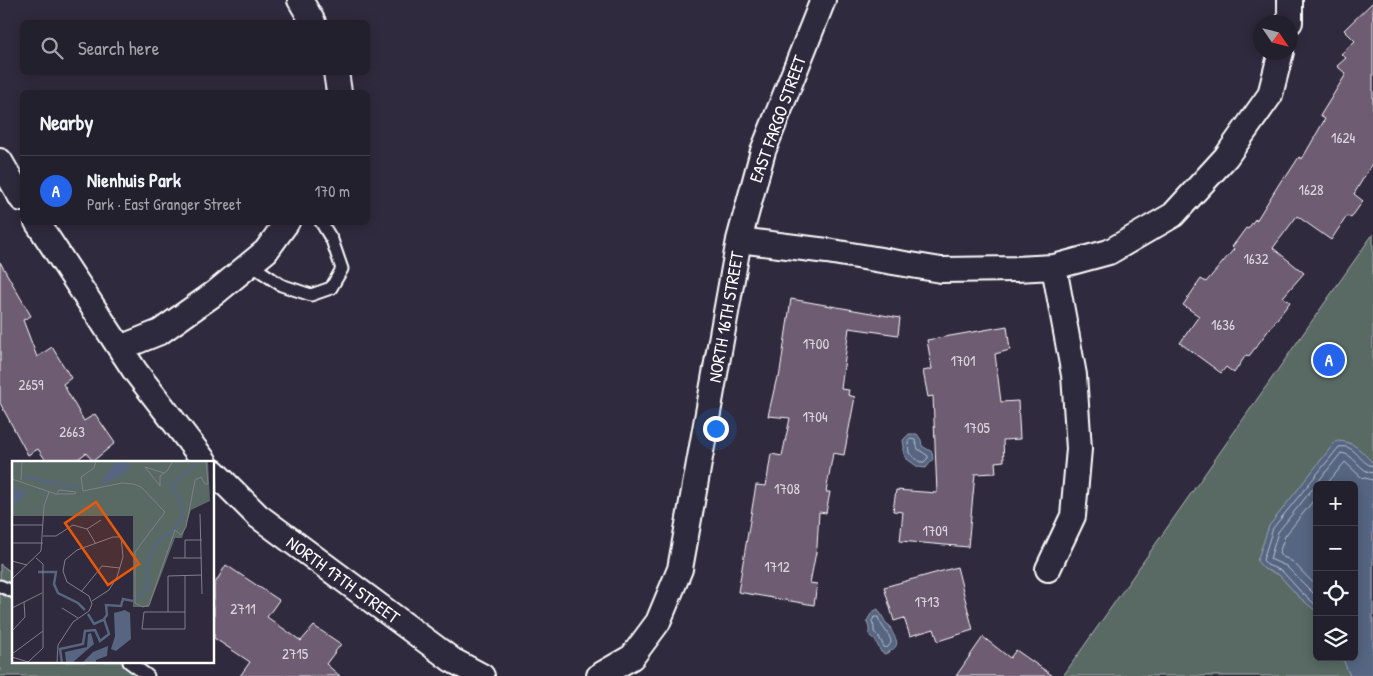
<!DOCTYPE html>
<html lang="en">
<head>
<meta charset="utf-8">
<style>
  :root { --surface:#23202e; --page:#2b2836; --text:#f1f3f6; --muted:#a3a3aa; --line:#403e4a; --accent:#2563eb }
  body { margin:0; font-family:"Patrick Hand",sans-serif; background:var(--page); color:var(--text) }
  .controls { position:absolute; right:15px; bottom:15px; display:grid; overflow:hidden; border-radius:8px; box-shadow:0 2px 12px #0003 }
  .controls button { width:45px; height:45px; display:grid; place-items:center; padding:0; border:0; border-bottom:1px solid var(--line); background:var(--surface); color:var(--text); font:25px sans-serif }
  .compass { position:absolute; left:1253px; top:15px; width:45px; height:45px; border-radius:50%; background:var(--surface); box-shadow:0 2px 12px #0003; rotate:125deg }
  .you { position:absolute; left:715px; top:428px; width:18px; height:18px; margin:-12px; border:4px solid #fff; border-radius:50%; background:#1a73e8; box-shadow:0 0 0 8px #1a73e833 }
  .badge { display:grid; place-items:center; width:32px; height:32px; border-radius:50%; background:var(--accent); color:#fff; font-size:16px; font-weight:700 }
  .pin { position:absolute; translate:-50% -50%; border:2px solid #fff; box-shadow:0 1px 5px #0006 }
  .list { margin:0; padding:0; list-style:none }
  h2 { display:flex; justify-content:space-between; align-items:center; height:65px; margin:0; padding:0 20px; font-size:21px }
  h2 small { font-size:16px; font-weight:400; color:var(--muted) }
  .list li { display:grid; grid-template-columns:32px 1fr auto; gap:15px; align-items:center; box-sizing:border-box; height:70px; padding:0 20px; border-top:1px solid var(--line) }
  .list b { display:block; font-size:19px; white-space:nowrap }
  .list p { margin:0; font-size:16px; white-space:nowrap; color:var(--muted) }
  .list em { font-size:16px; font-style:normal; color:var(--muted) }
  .icon { flex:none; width:28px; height:28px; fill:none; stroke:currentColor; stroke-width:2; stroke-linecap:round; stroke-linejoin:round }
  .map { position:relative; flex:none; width:1373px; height:676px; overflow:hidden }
  .search { position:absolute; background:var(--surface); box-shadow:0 2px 12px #0003; left:20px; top:20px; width:350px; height:55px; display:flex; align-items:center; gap:12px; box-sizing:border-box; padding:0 18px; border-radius:8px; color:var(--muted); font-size:19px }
  .panel { position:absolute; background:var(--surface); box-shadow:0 2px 12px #0003; left:20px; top:90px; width:350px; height:135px; border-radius:8px }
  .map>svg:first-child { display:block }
  .green { fill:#586a63; stroke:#acb4b1; fill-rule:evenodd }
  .water { fill:#576581; stroke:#9aa3b3 }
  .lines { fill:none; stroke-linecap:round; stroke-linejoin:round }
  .shore { stroke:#bcc1cd; stroke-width:1 }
  .building { fill:#6e5b73; stroke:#fff }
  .lane-casing { stroke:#fff; stroke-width:15 }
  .street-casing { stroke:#fff; stroke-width:28 }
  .lane { stroke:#2f2a3d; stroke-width:11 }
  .street { stroke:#2f2a3d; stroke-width:24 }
  .labels { text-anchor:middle; stroke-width:4.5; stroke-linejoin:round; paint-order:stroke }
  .number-label { font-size:15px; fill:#dbd6dc }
  .street-label { font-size:18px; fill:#fff; stroke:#2f2a3d }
  .inset-river { fill:none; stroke:#576581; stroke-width:2.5 }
  .inset-road { fill:none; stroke:#827f8b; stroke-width:1 }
  .view { fill:#e8590c; fill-opacity:0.15; stroke:#e8590c; stroke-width:2.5 }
  .inset-edge { fill:none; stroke:#fff; stroke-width:2.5 }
</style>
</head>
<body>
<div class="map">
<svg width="1373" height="676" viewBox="0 0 1373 676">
  <rect width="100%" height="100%" fill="#2f2a3d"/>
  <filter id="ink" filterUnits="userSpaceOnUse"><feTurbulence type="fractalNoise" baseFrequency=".02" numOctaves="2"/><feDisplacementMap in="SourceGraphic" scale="10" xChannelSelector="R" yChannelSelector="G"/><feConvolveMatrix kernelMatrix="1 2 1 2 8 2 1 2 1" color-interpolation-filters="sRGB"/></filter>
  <g filter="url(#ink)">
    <path class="green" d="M1373,234V676H1063ZM1317,485H1354V657H1317Z
      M0,564L14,574V662H135L154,676H0Z"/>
    <path class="water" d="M909,434H917L921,440L922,446L932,452L933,459L926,468L918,467L907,459L904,454V447L903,440Z
      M1336,441C1355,441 1361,451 1373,463V676H1350L1342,657H1354V485H1317V612L1298,596L1279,575L1264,569L1257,561L1269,526Z
      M878,609L886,623L890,626C893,639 906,644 885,654L881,652L875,640L870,636L869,632V628L867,621L872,612Z"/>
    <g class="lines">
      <path class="shore" d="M911,439L915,440L918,449L928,456V458L924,462H920L909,453L908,442Z
        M1326,485L1345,462L1361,477L1373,480
        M1317,496L1285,536L1279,553L1280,555L1293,562L1317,587
        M1317,597L1286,566L1270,559L1278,532L1341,453C1355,454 1359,472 1373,473
        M1317,606L1301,592L1282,571L1267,565L1263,560L1273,528L1339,447C1357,444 1359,464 1373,466
        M875,617H878C879,620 880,623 882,625C885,631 891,636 891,643L887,648L884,647L879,637L874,632V627L872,621Z"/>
    </g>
    <path class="building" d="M1373,2V162L1354,194L1363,201L1351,218L1347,216L1331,240L1297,216L1273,248L1304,273L1283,297L1290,302L1249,356L1246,355L1234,373L1226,367L1221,373L1180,343L1199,316L1183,305L1201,279L1206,282L1234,249L1232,247L1246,228L1248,229L1255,219L1256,221L1284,176L1286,177L1299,157L1302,159L1325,119L1320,116L1346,74L1337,66L1346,58L1341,54L1355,41L1344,30Z
      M0,262L31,316L23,320L37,357L52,347L71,378L63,384L84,421L95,414L115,443L93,461L86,453L74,462H47L38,449L28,455L0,403Z
      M791,299L900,318L898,335L849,328L841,389L849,390L848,395L855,397L844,455L833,453L826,492H830L826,513L819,512L817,547L810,583L817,584L814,605L738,592L756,485L766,486L771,454L782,456L790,418L768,416L777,377L779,378Z
      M1007,326L1010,350L995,354L1001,402L1018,401L1020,439L1003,440L1004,461L995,462L996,473L975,474L968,547L900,541L903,512L893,511L896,490L937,493L933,396L928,397L923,371L932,369L927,340Z
      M226,565L279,600L267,617L301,641L314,626L341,644L326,664L340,676H240L250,662L214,638V585Z
      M957,567L973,630L938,641L934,629L910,636L904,618L894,621L884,587Z
      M983,637L1010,658L1016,650L1053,676H956Z"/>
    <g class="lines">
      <defs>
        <path id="lane" d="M250,264L281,285L311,295L331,288L342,269L332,240L321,222
          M0,586L14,592
          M129,662L148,676"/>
        <path id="street" d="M300,0L313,22
          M1290,22V0
          M336,72L339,92
          M0,161L22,199
          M37,222L135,371L205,462
          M739,240L827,251L941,270L1016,269L1054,267
          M120,348L160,332L215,293L266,251L287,222
          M214,472L258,516L452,660L482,676
          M1048,569L1073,516L1079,449L1074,375L1054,267L1109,252L1173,215L1226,157L1270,95L1281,52
          M599,676L632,657L658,622L680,569L739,240L763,151L823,0"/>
      </defs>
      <use href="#lane" class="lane-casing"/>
      <use href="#street" class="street-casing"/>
      <use href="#lane" class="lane"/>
      <use href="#street" class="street"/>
    </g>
  </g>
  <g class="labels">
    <g class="number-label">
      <text x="1343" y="143">1624</text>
      <text x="1311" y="195">1628</text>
      <text x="1256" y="264">1632</text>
      <text x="1223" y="330">1636</text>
      <text x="816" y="349">1700</text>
      <text x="963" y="366">1701</text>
      <text x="31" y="390">2659</text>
      <text x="815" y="422">1704</text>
      <text x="977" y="433">1705</text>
      <text x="72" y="437">2663</text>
      <text x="787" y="494">1708</text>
      <text x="935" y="536">1709</text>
      <text x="777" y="572">1712</text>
      <text x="927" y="607">1713</text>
      <text x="243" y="614">2711</text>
      <text x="295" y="659">2715</text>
    </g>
    <g class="street-label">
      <text transform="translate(778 119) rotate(-70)" y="6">EAST FARGO STREET</text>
      <text transform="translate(726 317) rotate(-80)" y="6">NORTH 16TH STREET</text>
      <text transform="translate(343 580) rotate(36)" y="6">NORTH 17TH STREET</text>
    </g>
  </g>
  <g transform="translate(12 461)">
    <rect width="202" height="202" fill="#2f2a3d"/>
    <path d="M0,0H196L198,40L179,49L170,77H163L137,146H121V55H0Z" fill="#586a63"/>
    <path d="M104,0H118V6L112,12L96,21L88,22ZM0,27L15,30L4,44H0ZM113,149L118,152L119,178L104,190L99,188L103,175L102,152ZM79,172L82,183L60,202L54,201L53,191L75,186L76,173ZM96,185L95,195L84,199V202H66L65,201L70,202L81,191Z" fill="#576581"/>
    <path class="inset-river" d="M13,16L47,23M48,23L66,26M138,95L147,79L159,72L171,56L168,41L160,24L187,0M26,111H44L42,123L46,132L66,142L73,149M124,137L137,126L134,114L138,95M76,153L82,163L91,159M50,202L48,188L71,183L73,170L83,169L88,180L97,173L92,158L95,154L94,144L109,145L111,138L121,140"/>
    <path class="inset-road" d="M84,0L82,7L69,16L71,30L110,22L121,23L129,26L153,51L123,91V142L131,146L137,144L163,69L169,74L174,66L183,19L189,16L193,23H196L194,0M202,0L203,30M152,12L133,6L148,25V15L155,10L161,0M0,18L41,32L43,33H63L64,31L47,29L45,33M9,19L10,0M188,53L190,133M0,64H31M75,68L84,83M31,75H44L61,64L75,68L89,59M0,82H31M161,97H190M173,97V79H190M0,100L15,104M173,114V168H130L132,151H173M0,118L29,90L32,45L37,31M69,131L90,105L108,107M80,140L97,129L105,116L111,96L109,76M0,147L30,132M50,147L66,157M156,151V115L190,114M0,170L13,156L12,141M0,193L31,170M0,196L16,201M16,201L31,187V103L24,97M45,202L46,184L61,161L77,150L80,143L77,135L55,121L51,110L53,99L65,89L101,76H109"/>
    <path class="view" d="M84,41L127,103L96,124L53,62Z"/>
    <rect width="202" height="202" class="inset-edge"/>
  </g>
</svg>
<div class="controls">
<button>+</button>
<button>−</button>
<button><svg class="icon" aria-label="locate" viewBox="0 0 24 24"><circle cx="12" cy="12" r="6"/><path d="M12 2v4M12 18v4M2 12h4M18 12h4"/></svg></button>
<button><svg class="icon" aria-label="layers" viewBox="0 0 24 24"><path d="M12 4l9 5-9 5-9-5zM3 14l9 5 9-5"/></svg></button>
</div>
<svg class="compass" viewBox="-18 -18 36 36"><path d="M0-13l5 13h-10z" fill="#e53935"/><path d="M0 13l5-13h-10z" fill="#a3a3aa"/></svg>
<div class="you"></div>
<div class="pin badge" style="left:1329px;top:360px">A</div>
<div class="search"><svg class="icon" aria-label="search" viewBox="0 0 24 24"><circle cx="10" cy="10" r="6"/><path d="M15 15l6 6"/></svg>Search here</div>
<section class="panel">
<h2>Nearby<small></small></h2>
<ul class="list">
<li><span class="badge">A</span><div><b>Nienhuis Park</b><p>Park · East Granger Street</p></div><em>170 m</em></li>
</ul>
</section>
</div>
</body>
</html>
